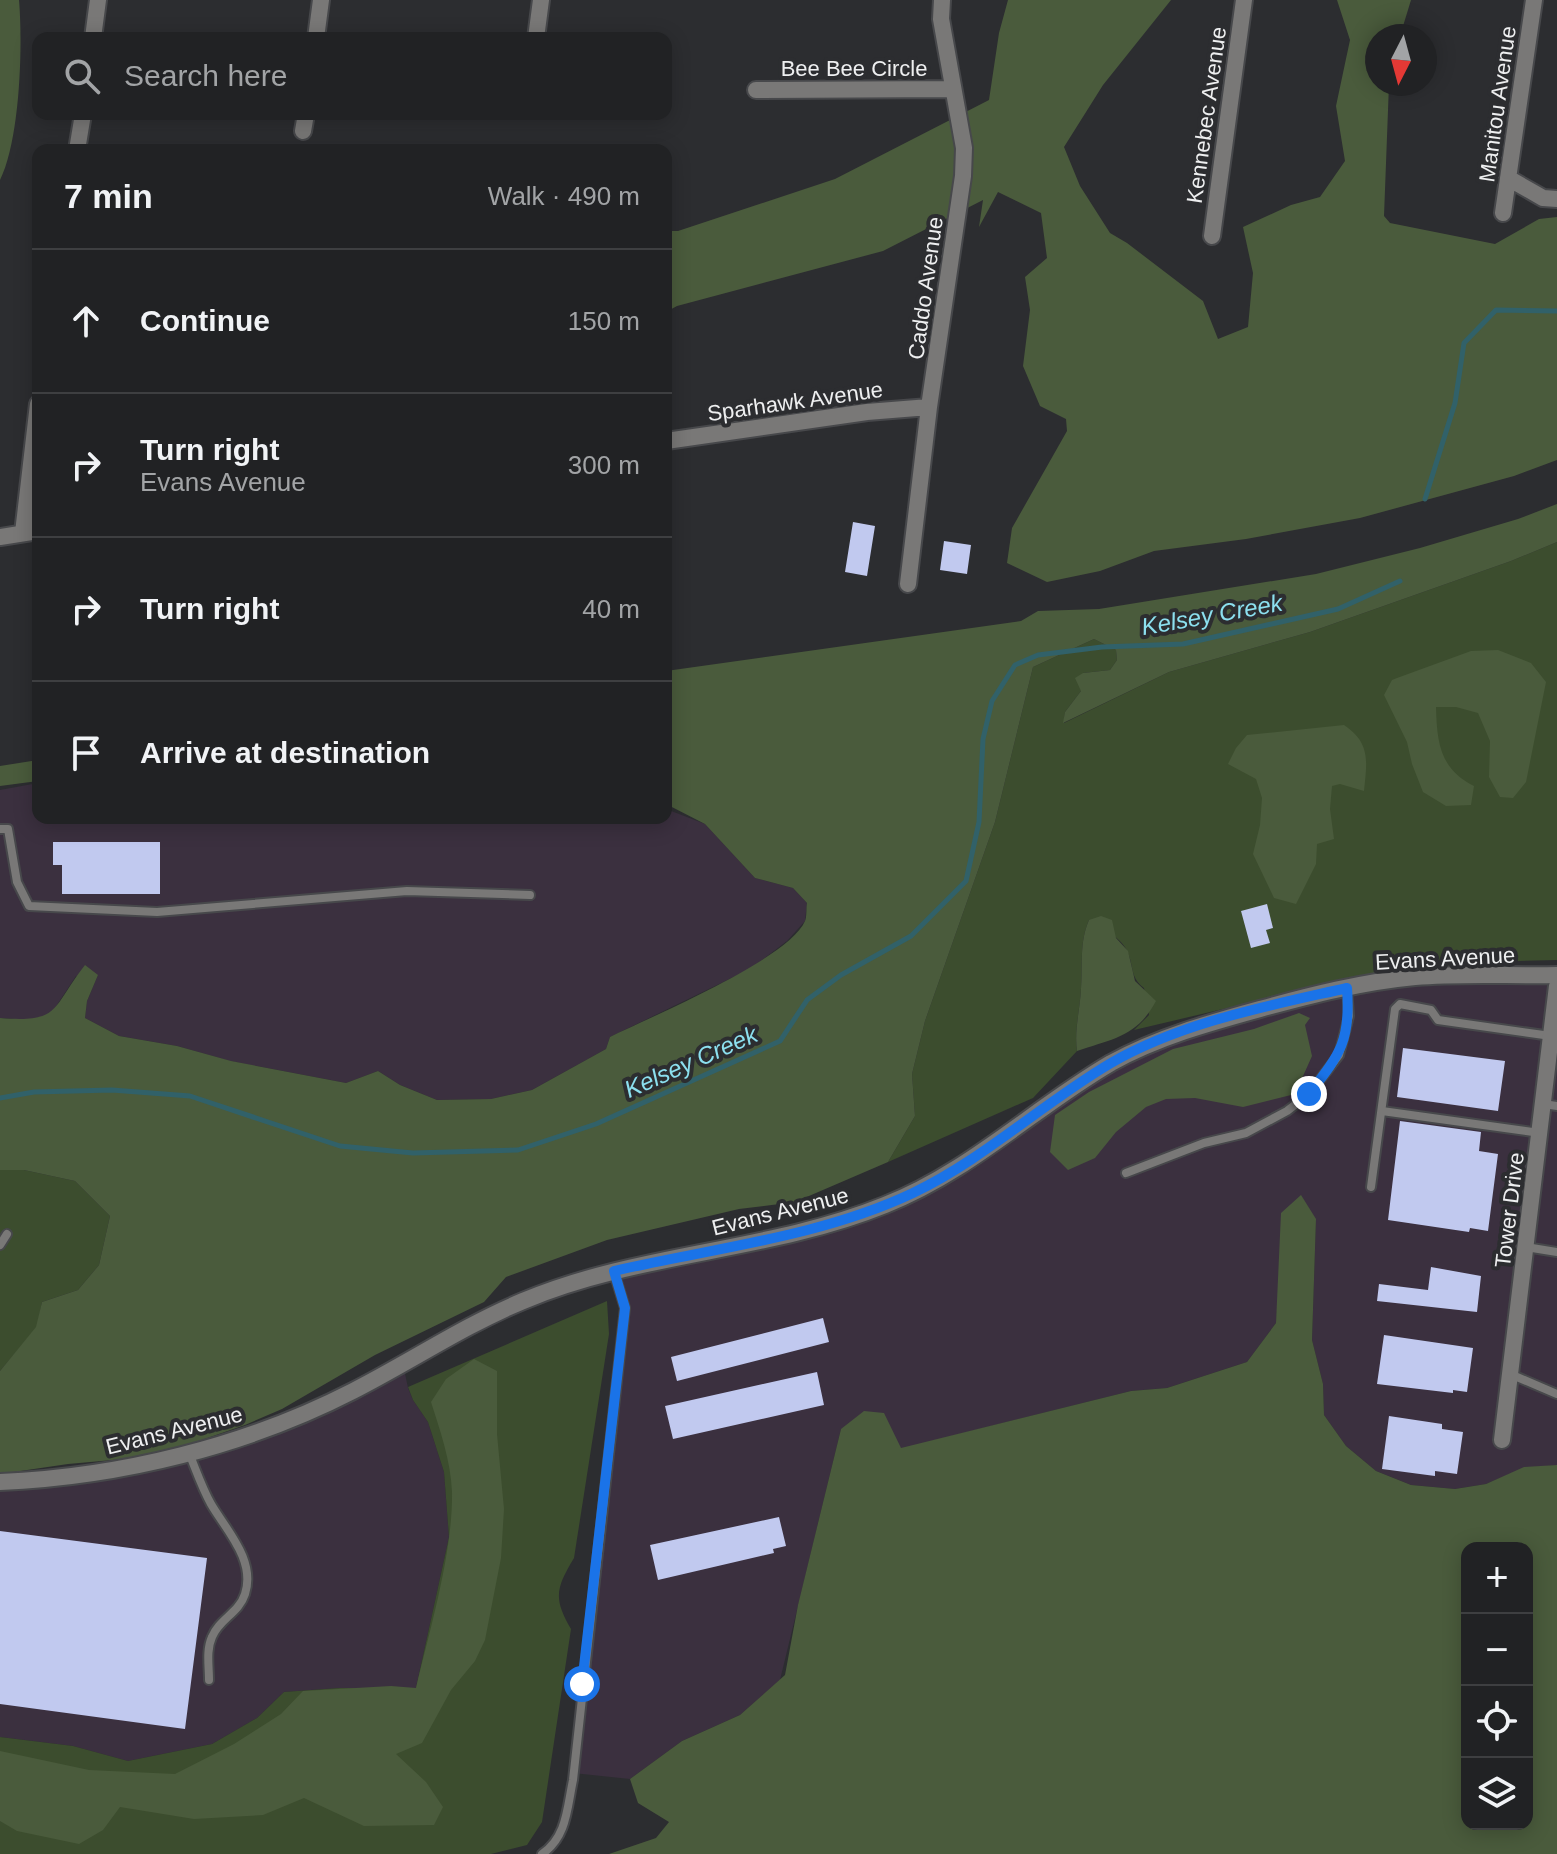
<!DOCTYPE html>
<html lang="en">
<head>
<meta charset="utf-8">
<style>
  :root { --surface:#212224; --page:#292a2c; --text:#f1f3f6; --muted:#a2a4a6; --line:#3e3f41 }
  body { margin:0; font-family:Arial,sans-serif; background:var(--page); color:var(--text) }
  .controls { position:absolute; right:24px; bottom:24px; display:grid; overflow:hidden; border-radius:16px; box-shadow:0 4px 20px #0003 }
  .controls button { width:72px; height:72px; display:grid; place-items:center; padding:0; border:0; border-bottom:2px solid var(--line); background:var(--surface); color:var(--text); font:40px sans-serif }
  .compass { position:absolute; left:1365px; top:24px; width:72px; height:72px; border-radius:50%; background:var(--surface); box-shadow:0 4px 20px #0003; rotate:186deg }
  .stop { position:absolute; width:24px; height:24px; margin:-18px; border:6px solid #1a73e8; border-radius:50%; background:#fff }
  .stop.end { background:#1a73e8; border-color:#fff; box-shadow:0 2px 8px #0008 }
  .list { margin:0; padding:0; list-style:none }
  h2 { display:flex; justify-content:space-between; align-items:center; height:104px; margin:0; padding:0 32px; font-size:34px }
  h2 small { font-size:26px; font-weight:400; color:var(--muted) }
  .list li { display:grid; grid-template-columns:52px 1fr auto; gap:24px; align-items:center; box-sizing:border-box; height:144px; padding:0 32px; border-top:2px solid var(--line) }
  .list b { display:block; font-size:30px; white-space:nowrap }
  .list p { margin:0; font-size:26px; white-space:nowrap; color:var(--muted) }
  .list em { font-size:26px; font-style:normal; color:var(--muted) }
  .icon { flex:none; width:44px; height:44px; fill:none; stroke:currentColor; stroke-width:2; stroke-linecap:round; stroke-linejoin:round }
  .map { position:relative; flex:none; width:1557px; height:1854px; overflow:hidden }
  .search { position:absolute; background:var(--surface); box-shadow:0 4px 20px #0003; left:32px; top:32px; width:640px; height:88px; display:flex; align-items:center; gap:20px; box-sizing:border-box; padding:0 28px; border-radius:16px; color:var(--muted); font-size:30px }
  .panel { position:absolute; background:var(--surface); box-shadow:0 4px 20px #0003; left:32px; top:144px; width:640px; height:680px; border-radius:16px }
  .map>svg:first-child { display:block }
  .industrial { fill:#3b303f }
  .green { fill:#3c4d2e }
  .forest { fill:#4a5b3c; fill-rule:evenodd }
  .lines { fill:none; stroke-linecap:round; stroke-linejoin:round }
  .stream { stroke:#316169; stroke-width:5 }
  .building { fill:#c1c9ef }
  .service-casing { stroke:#47484b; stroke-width:12 }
  .minor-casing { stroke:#47484b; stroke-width:20 }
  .tertiary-casing { stroke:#47484b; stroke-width:20 }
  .service { stroke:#797877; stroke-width:8 }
  .minor { stroke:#797877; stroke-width:16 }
  .tertiary { stroke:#797877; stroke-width:16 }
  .route { stroke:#1a73e8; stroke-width:10 }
  .labels { text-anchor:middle; stroke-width:8; stroke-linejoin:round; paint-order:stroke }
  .street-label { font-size:22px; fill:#eeeff0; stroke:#2c2d30 }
  .water-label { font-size:24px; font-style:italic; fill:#8ce0ef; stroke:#2c2d30 }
</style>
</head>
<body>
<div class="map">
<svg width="1557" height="1854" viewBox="0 0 1557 1854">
  <rect width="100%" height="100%" fill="#2c2d30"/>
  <path class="industrial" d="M38,783V818H666V809L705,824L755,878L793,888L807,903L805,921L787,941L750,969L610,1037L606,1049L532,1090L491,1099L437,1100L400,1085L378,1071L346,1083L230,1061L177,1046L119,1036L85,1018L87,1001L98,975L76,976L51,1014L31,1020L0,1018V790Z
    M1557,975V1465L1524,1468L1486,1484L1455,1489L1411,1485L1376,1471L1346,1446L1324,1415L1323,1384L1312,1340L1316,1219L1279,1286L1276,1323L1247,1362L1167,1388L1131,1391L900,1449L841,1429L780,1680L740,1715L682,1741L630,1779L573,1773L625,1308L614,1271L887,1205L1144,1046L1362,984Z
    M403,1364L408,1388L413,1400L428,1422L444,1472L449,1537L416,1688H339L284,1692L257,1718L212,1744L128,1761L73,1746L0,1737V1482L213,1446Z"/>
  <path class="green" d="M1557,542V960L1517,961L1316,987L1134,1030L1149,1015L1144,988C1130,977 1134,968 1128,953C1123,938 1102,929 1089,920C1079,943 1083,965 1081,989C1080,1010 1074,1030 1077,1051L1033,1098L888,1162L915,1116L912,1074L925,1021L995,822L1033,667L1094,639L1116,650L1117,660L1110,670L1083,673L1081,691L1065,712L1064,723L1169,672L1310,632L1511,561Z
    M0,1170H24L75,1181L110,1216L99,1265L78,1290L42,1302L37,1327L0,1371Z
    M607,1301L609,1334L574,1558C556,1588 553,1598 571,1629L542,1822L527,1845L491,1854H0V1737L73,1746L128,1761L212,1744L257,1718L284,1692L339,1688H416L449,1537L444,1472L428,1422L413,1400L408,1387Z"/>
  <path class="forest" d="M0,0H19C23,46 20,140 0,180Z
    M1008,0H1171L1103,85L1064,147L1080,186L1110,233L1127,243L1203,301L1218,339L1248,327L1253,273L1243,227L1291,205L1320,197L1345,161L1336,106L1350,40L1337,0H1411L1400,36H1377V84H1389L1384,216L1390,223L1495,244L1539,219L1557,217V460L1514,476L1360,518L1246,539L1154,551L1100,571L1047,582L1007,563L1012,528L1067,431L1066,419L1040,406L1023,366L1030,310L1025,277L1047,258L1041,213L998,192L979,227L983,200L883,251L677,306L666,312V231H678L835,179L989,100L999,33Z
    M1557,504V542L1511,561L1310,632L1169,672L1063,723L1065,712L1081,691L1075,678L1083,673L1110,670L1117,660L1116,650L1094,639L1033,667L995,822L925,1021L912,1074L915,1116L888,1162L795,1202L739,1209L607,1240L506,1277L484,1302L375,1355L282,1409L245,1425L190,1444L124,1459L68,1464L0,1474V1371L36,1327L42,1302L78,1290L99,1265L110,1216L75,1181L24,1170H0V1018C62,1023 51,1008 85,965L98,975L87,1001L85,1018L119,1036L177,1046L231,1061L346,1083L378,1071L400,1085L437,1100L491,1099L532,1090L606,1049L610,1037C650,1017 789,959 805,921C807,917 806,908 807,903L793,888L755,878L705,824L666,804V671L1021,621L1038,611L1099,609L1316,574L1420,548L1518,519Z
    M1498,650L1531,663L1546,682L1526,782L1513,798L1500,797L1489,777L1490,741L1478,713L1456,707H1436C1437,743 1440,769 1474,786L1471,805L1446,806L1423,792L1412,764L1407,742L1384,695L1392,680L1397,678L1471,651Z
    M1344,725C1371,743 1367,762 1364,791L1340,784L1332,786L1330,809L1334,839L1317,844L1316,864L1296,904L1274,898L1253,854L1260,825L1262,798L1256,779L1228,764L1236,748L1247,735Z
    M38,760V781L0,786V766Z
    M1101,916L1112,920L1116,938L1128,951L1135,981L1156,1001C1137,1037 1112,1039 1077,1051C1074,1030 1080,1010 1081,989C1083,965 1079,943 1089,920Z
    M1299,1013L1310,1018L1305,1025L1312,1056L1295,1094L1243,1107L1195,1098L1166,1099L1146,1107L1116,1132L1095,1158L1068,1170L1050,1152L1055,1115L1089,1092L1173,1049L1254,1029Z
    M1301,1195L1316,1219L1312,1340L1323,1384L1324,1415L1346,1446L1376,1471L1411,1485L1455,1489L1486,1484L1524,1467L1557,1465V1854H609L656,1838L669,1822L638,1803L630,1779L682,1741L740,1715L785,1675L798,1605L841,1429L864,1411L884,1413L901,1448L1131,1391L1167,1388L1247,1362L1276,1323L1281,1213ZM1467,1548H1527V1824H1467Z
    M474,1359L497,1371V1434L504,1509L501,1558L485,1640L475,1661L451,1690L422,1743L396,1754L426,1782L443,1807L434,1825L364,1826L304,1798L263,1815L194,1819L120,1807L103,1830L79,1844L17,1831L0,1821V1751L89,1770L175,1774L234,1744L281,1714L303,1691L391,1686L416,1688C430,1629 453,1552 452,1492C451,1462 440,1430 431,1402L446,1379Z"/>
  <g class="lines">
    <path class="stream" d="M1425,499L1455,403L1464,343L1496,310L1557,311
      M0,1098L34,1092L112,1090L190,1096L340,1146L413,1153L518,1150L596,1124L780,1041L807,1000L841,975L911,936L966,881L979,822L983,739L992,701L1015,665L1038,655L1102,647L1183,644L1338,609L1400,581"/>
  </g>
  <path class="building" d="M853,522L875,526L867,576L845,572Z
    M944,541L971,545L967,574L940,570Z
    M53,842H160V894H62V865H53Z
    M1267,904L1273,928L1266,930L1270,943L1251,948L1241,911Z
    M1403,1048L1505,1061L1498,1111L1397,1097Z
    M1400,1121L1481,1132L1479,1151L1498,1154L1488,1231L1470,1228L1469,1232L1388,1220Z
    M1431,1267L1481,1276L1477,1312L1377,1301L1379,1284L1428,1290Z
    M823,1318L829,1342L677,1381L671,1357Z
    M1384,1335L1473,1348L1467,1392L1453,1390V1393L1377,1384Z
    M817,1372L824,1405L673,1439L665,1406Z
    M1389,1416L1442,1424V1429L1463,1432L1457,1474L1435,1471V1476L1382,1469Z
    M779,1517L786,1546L773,1549L774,1553L658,1580L650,1545Z
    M0,1531L207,1558L185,1729L0,1704Z"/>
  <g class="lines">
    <defs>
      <path id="service" d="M0,829H8L17,882L29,906L157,912L407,891L530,895
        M1544,1104L1557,1106
        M1382,1111L1540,1133
        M1126,1173L1204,1143L1246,1133L1287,1111L1309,1094L1339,1055L1349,1016L1347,988
        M1371,1187L1395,1009L1400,1004L1431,1010L1438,1020L1551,1036
        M0,1245L7,1234
        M1526,1247L1557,1252
        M1510,1374L1557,1394
        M189,1453C196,1470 202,1488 211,1504C226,1530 256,1560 245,1594C239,1613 219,1619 212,1637C206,1650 209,1666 209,1680
        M542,1854C567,1837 567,1808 573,1780L625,1308L614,1272"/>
      <path id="minor" d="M93,38L98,0
        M316,38L321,0
        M536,38L541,0
        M756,90L953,89
        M303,131L306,114
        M77,150L83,114
        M1508,178L1543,198L1557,199
        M1503,213L1534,0
        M1212,236L1244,0
        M666,441L867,412L929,407
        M23,533L38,404
        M0,537L38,531
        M908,584L929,407L963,176L964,148L941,19L942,0
        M1502,1440L1557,986"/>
      <path id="tertiary" d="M0,1482C120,1477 246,1446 353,1391C410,1362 463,1326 523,1301C639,1252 769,1252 885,1205C969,1172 1034,1108 1111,1063C1158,1037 1209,1023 1260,1009C1311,995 1362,982 1415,977C1462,973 1510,976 1557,975"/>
    </defs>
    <use href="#service" class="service-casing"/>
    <use href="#minor" class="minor-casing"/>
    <use href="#tertiary" class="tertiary-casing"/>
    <use href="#service" class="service"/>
    <use href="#minor" class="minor"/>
    <use href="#tertiary" class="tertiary"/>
  </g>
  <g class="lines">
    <path class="route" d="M582,1684L625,1308L614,1271C713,1248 820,1237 913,1193C984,1159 1043,1103 1111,1063C1182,1022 1268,1006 1347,988C1351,1041 1340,1054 1309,1094"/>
  </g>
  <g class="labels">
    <g class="street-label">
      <text x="854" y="76">Bee Bee Circle</text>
      <text transform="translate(1497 104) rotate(-82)" y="8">Manitou Avenue</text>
      <text transform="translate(1206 115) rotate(-82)" y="8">Kennebec Avenue</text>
      <text transform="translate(925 288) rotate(-82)" y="8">Caddo Avenue</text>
      <text transform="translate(795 401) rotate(-8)" y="8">Sparhawk Avenue</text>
      <text transform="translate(1445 958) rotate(-3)" y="8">Evans Avenue</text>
      <text transform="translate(1509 1210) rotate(-83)" y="8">Tower Drive</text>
      <text transform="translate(780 1211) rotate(-14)" y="8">Evans Avenue</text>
      <text transform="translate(174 1430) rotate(-14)" y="8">Evans Avenue</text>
    </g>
    <g class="water-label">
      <text transform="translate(1212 615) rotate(-10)" y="8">Kelsey Creek</text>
      <text transform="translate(691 1062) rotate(-24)" y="8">Kelsey Creek</text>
    </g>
  </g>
</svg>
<div class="controls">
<button>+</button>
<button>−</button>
<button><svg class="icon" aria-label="locate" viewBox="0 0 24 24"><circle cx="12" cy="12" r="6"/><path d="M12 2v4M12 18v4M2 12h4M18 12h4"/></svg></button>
<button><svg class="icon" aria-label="layers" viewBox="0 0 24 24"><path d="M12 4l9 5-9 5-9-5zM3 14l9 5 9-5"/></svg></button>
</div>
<svg class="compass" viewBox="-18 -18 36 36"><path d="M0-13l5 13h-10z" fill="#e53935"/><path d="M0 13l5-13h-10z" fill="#a2a4a6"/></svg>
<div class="stop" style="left:582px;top:1684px"></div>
<div class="stop end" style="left:1309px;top:1094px"></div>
<div class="search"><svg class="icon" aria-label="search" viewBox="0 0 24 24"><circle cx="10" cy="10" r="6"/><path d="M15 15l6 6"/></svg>Search here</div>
<section class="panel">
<h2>7 min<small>Walk · 490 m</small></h2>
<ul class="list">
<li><svg class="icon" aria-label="ahead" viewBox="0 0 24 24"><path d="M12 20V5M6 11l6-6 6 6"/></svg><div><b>Continue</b></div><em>150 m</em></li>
<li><svg class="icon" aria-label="right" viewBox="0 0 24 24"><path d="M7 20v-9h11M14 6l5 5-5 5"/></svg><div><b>Turn right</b><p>Evans Avenue</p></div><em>300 m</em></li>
<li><svg class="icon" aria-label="right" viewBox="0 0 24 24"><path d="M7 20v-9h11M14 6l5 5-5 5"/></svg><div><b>Turn right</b></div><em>40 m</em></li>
<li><svg class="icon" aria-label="arrive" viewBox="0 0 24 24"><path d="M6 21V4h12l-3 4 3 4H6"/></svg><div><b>Arrive at destination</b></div></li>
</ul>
</section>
</div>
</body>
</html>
